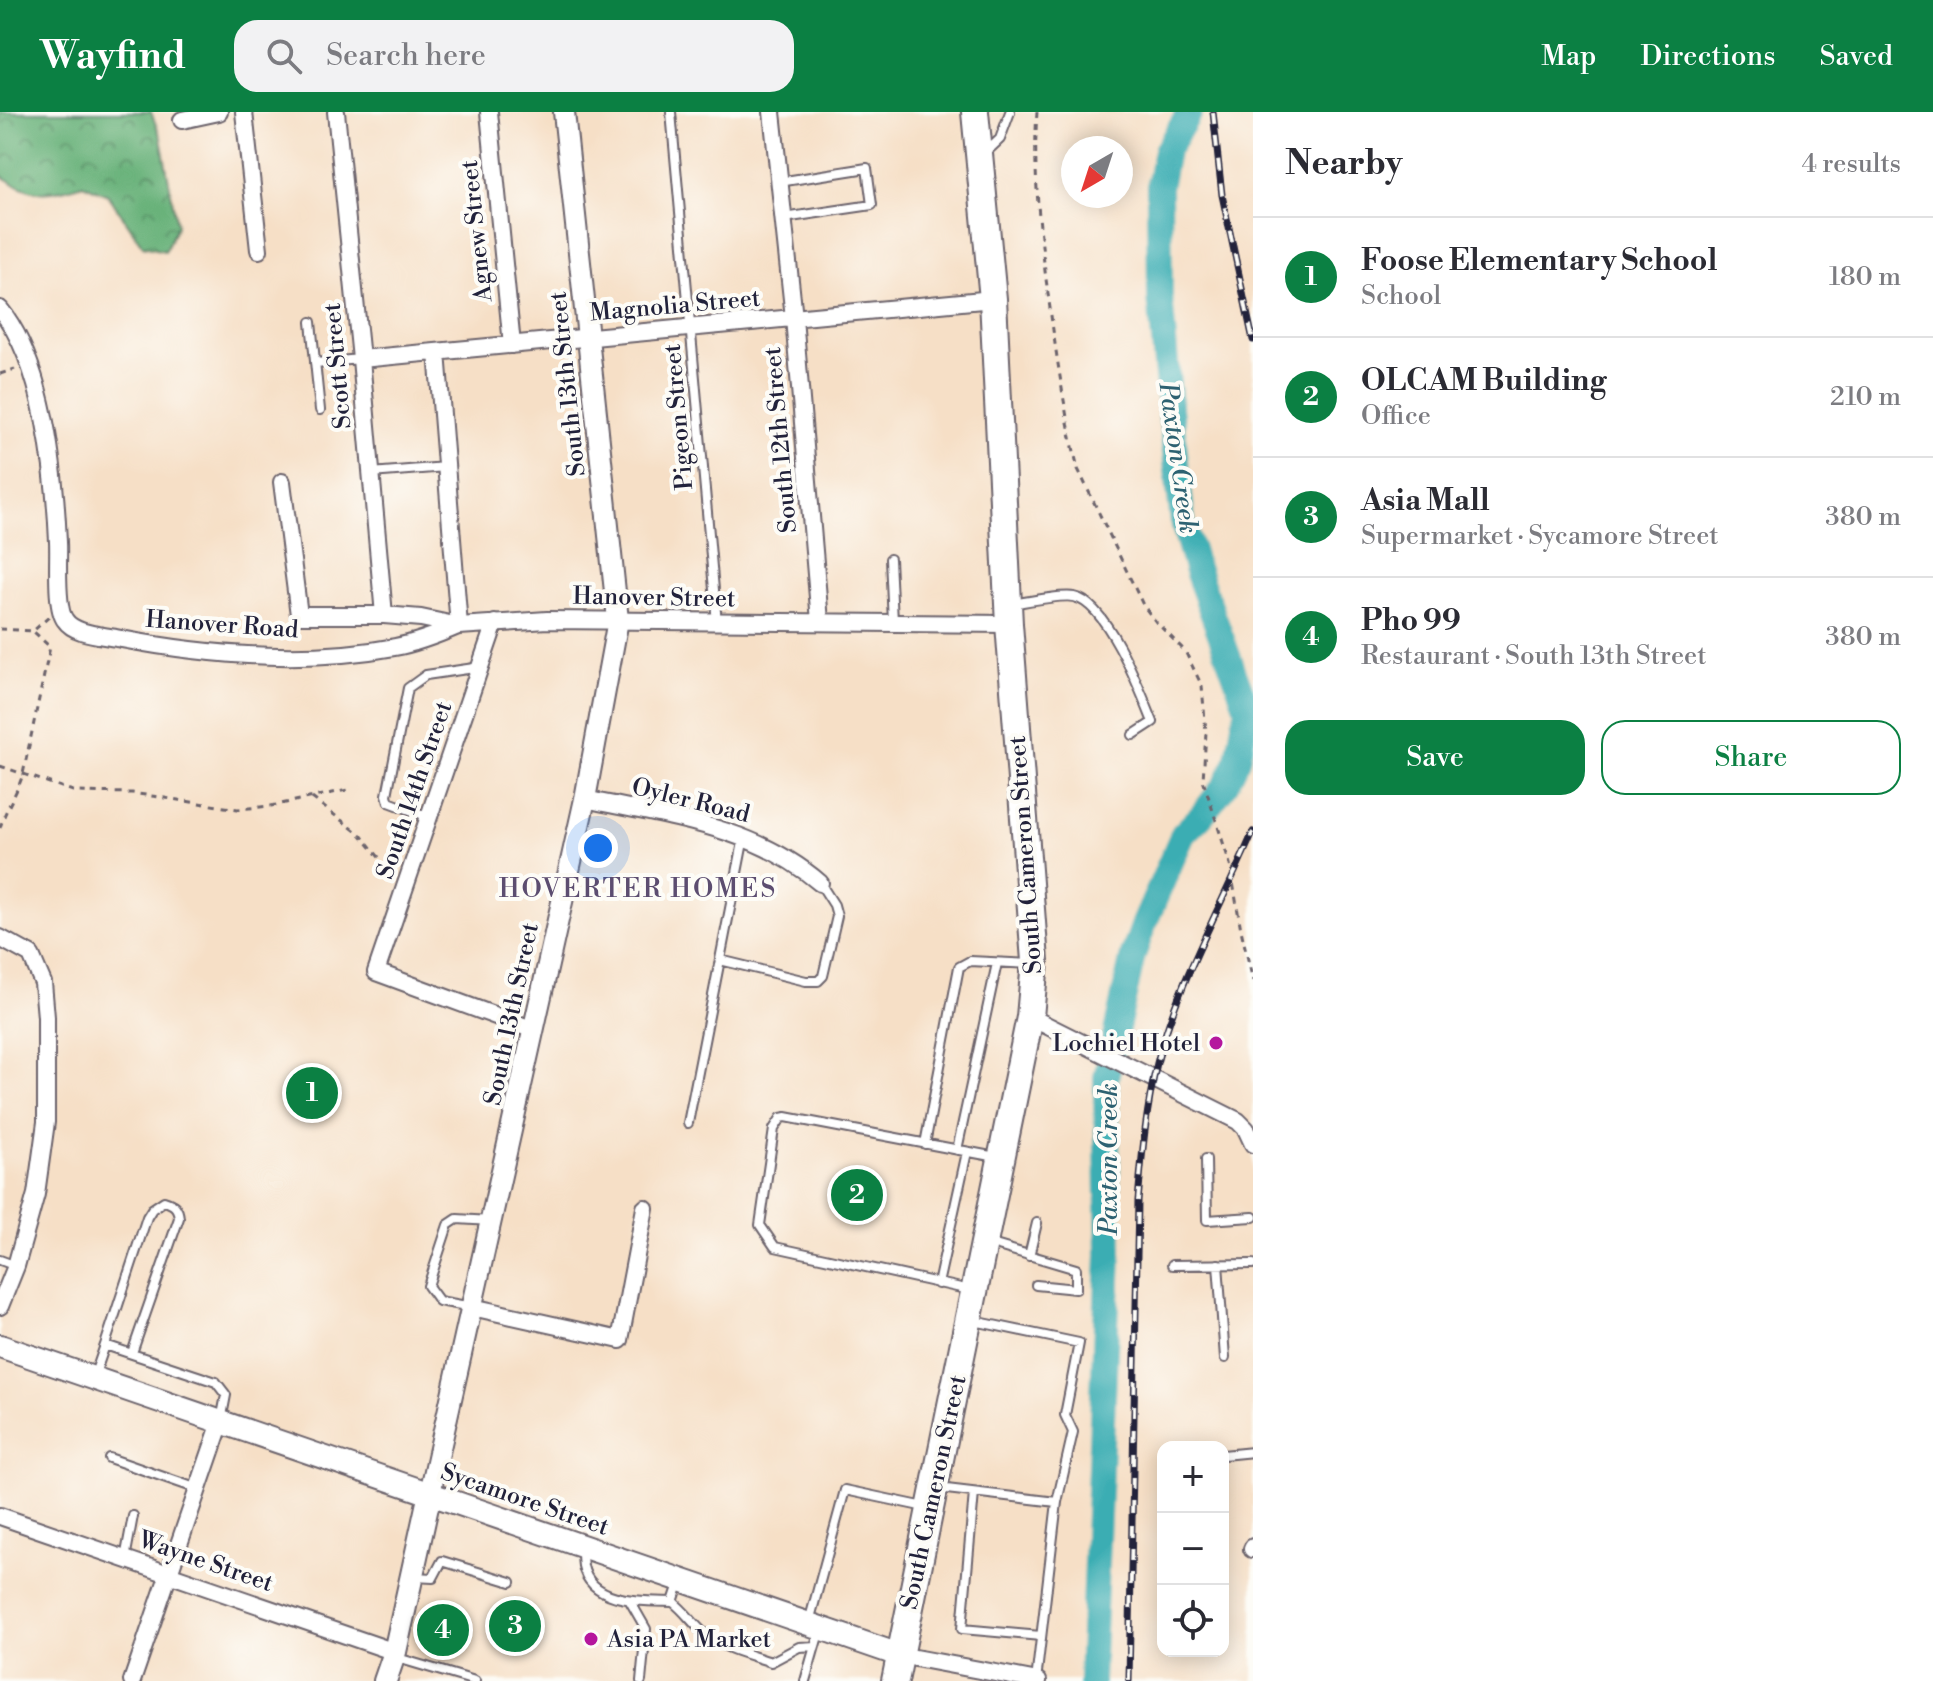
<!DOCTYPE html>
<html lang="en">
<head>
<meta charset="utf-8">
<style>
  :root { --surface:#fff; --page:#f2f2f3; --text:#2b2b33; --muted:#7c7c81; --line:#e1e1e2; --accent:#0b8043 }
  body { margin:0; font-family:"Libre Bodoni",serif; background:var(--page); color:var(--text) }
  .controls { position:absolute; right:24px; bottom:24px; display:grid; overflow:hidden; border-radius:16px; box-shadow:0 4px 20px #0003 }
  .controls button { width:72px; height:72px; display:grid; place-items:center; padding:0; border:0; border-bottom:2px solid var(--line); background:var(--surface); color:var(--text); font:40px sans-serif }
  .compass { position:absolute; left:1061px; top:24px; width:72px; height:72px; border-radius:50%; background:var(--surface); box-shadow:0 4px 20px #0003; rotate:219deg }
  .you { position:absolute; left:598px; top:736px; width:28px; height:28px; margin:-20px; border:6px solid #fff; border-radius:50%; background:#1a73e8; box-shadow:0 0 0 12px #1a73e833 }
  .badge { display:grid; place-items:center; width:52px; height:52px; border-radius:50%; background:var(--accent); color:#fff; font-size:26px; font-weight:700 }
  .pin { position:absolute; translate:-50% -50%; border:4px solid #fff; box-shadow:0 2px 8px #0006 }
  .list { margin:0; padding:0; list-style:none }
  h2 { display:flex; justify-content:space-between; align-items:center; height:104px; margin:0; padding:0 32px; font-size:34px }
  h2 small { font-size:26px; font-weight:400; color:var(--muted) }
  .list li { display:grid; grid-template-columns:52px 1fr auto; gap:24px; align-items:center; box-sizing:border-box; height:120px; padding:0 32px; border-top:2px solid var(--line) }
  .list b { display:block; font-size:30px; white-space:nowrap }
  .list p { margin:0; font-size:26px; white-space:nowrap; color:var(--muted) }
  .list em { font-size:26px; font-style:normal; color:var(--muted) }
  .actions { display:flex; gap:16px; padding:24px 32px }
  .actions a { flex:1; padding:18px 0; border:2px solid var(--accent); border-radius:24px; text-align:center; font-size:28px; color:var(--accent) }
  .actions .main { background:var(--accent); color:#fff }
  .icon { flex:none; width:44px; height:44px; fill:none; stroke:currentColor; stroke-width:2; stroke-linecap:round; stroke-linejoin:round }
  .map { position:relative; flex:none; width:1253px; height:1569px; overflow:hidden }
  header { display:flex; align-items:center; gap:48px; box-sizing:border-box; height:112px; padding:0 40px; background:var(--accent); color:#fff }
  header strong { font-size:38px }
  nav { display:flex; gap:44px; margin-inline-start:auto; font-size:28px }
  .search { width:560px; height:72px; background:var(--page); display:flex; align-items:center; gap:20px; box-sizing:border-box; padding:0 28px; border-radius:24px; color:var(--muted); font-size:30px }
  main { display:flex }
  aside { flex:1; background:var(--surface) }
  .map>svg:first-child { display:block }
  .forest { fill:url(#forest-crowns); stroke:#466a5a; stroke-width:2 }
  .lines { fill:none; stroke-linecap:round; stroke-linejoin:round }
  .river { stroke:#3badb3; stroke-width:26 }
  .service-casing { stroke:#6c646c; stroke-width:12 }
  .minor-casing { stroke:#6c646c; stroke-width:20 }
  .tertiary-casing { stroke:#6c646c; stroke-width:24 }
  .secondary-casing { stroke:#6c646c; stroke-width:26 }
  .primary-casing { stroke:#6c646c; stroke-width:30 }
  .path { stroke:#6c646c; stroke-width:3; stroke-dasharray:6 6; stroke-linecap:butt }
  .service { stroke:#fff; stroke-width:8 }
  .minor { stroke:#fff; stroke-width:16 }
  .tertiary { stroke:#fff; stroke-width:20 }
  .secondary { stroke:#fff; stroke-width:22 }
  .primary { stroke:#fff; stroke-width:26 }
  .rail-casing { stroke:#22223b; stroke-width:7 }
  .rail { stroke:#fdfcf7; stroke-width:4; stroke-dasharray:12; stroke-linecap:butt }
  .poi-dot { fill:#b5179e; stroke:#fdfcf7; stroke-width:3 }
  .labels { text-anchor:middle; stroke-width:8; stroke-linejoin:round; paint-order:stroke }
  .street-label { font-size:24px; fill:#22223b; stroke:#fdfcf7 }
  .poi-label { font-size:24px; fill:#22223b; stroke:#fdfcf7; text-anchor:end }
  .water-label { font-size:26px; font-style:italic; fill:#2d6171; stroke:#fdfcf7 }
  .neighbourhood-label { font-size:26px; letter-spacing:2px; fill:#5c4d70; stroke:#fdfcf7 }
</style>
</head>
<body>
<header>
<strong>Wayfind</strong>
<div class="search"><svg class="icon" aria-label="search" viewBox="0 0 24 24"><circle cx="10" cy="10" r="6"/><path d="M15 15l6 6"/></svg>Search here</div>
<nav><a>Map</a><a>Directions</a><a>Saved</a></nav>
</header>
<main>
<div class="map">
<svg width="1253" height="1569" viewBox="0 0 1253 1569">
  <defs>
    <pattern id="forest-crowns" width="20" height="18" patternUnits="userSpaceOnUse" patternTransform="scale(2)"><rect width="20" height="18" fill="#69b27a"/><path d="M2 6a3 3 0 1 1 6 0M12 15a3 3 0 1 1 6 0" fill="none" stroke="#569065"/></pattern>
  </defs>
  <rect width="100%" height="100%" fill="#fdfcf7"/>
  <filter id="ink" filterUnits="userSpaceOnUse"><feTurbulence type="fractalNoise" baseFrequency=".0125" numOctaves="2"/><feDisplacementMap in="SourceGraphic" scale="16" xChannelSelector="R" yChannelSelector="G"/><feConvolveMatrix kernelMatrix="1 2 1 2 8 2 1 2 1" color-interpolation-filters="sRGB"/></filter>
  <filter id="wash" filterUnits="userSpaceOnUse"><feTurbulence type="fractalNoise" baseFrequency=".006" numOctaves="4" result="noise"/><feDisplacementMap in="SourceGraphic" scale="32" xChannelSelector="R" yChannelSelector="G"/><feGaussianBlur stdDeviation="1.8" result="paint"/><feColorMatrix in="noise" values="0 0 0 0 0 0 0 0 0 0 0 0 0 0 0 0 0 1.4 0 .05"/><feComposite in="paint" operator="in"/></filter>
  <g filter="url(#wash)">
    <rect width="100%" height="100%" fill="#f6dfc6"/>
    <path class="forest" d="M0,0H151L161,26L177,114L165,139L143,134L108,83L83,72C47,84 32,85 0,63Z"/>
    <g class="lines">
      <path class="river" d="M1091,1569L1109,1143L1106,966L1133,843L1144,812L1183,722L1201,704L1226,672L1238,647L1247,596L1196,456L1183,410L1170,297L1160,184L1159,75L1166,39L1190,0"/>
    </g>
  </g>
  <g filter="url(#ink)">
    <g class="lines">
      <defs>
        <path id="service" d="M671,0L717,511
          M984,42L1000,27L1010,0
          M779,70L867,56L872,93L784,106
          M311,210L320,298
          M315,251L361,247
          M371,361L446,355
          M890,447L893,510
          M1012,492C1025,490 1062,482 1074,485C1107,491 1141,580 1153,610L1133,623
          M429,705L389,690L387,683L408,576L426,563L481,555
          M720,848L806,869H818L823,864L837,804L834,793L820,771
          M688,1011L744,725
          M925,1032L959,855L970,849L1030,852
          M957,1038L997,851
          M1206,1047L1207,1108L1253,1105
          M988,1131L1076,1157V1177L1036,1173
          M1029,1144L1037,1111
          M0,1148L16,1154
          M1218,1152L1225,1246
          M1172,1153L1253,1152
          M938,1172L967,1040
          M970,1178L775,1135L760,1113L774,1017L781,1006L786,1005L996,1045
          M472,1195L439,1189L428,1174L448,1113L457,1107L491,1109
          M974,1209L1079,1231L1065,1303L1073,1320L1057,1390L1036,1569
          M105,1233L147,1105L152,1097L164,1089C174,1092 178,1095 179,1106L132,1241
          M94,1265L105,1233L216,1270L226,1283L221,1309
          M1223,1343L1253,1340
          M109,1346L198,1377
          M938,1376L1057,1390
          M974,1381L962,1517L1041,1524
          M582,1435C582,1441 582,1448 583,1454C591,1492 644,1489 673,1490L680,1469
          M125,1447L133,1404
          M414,1465L433,1466L442,1449L511,1470
          M630,1489L646,1517L641,1569
          M673,1490C685,1499 693,1512 705,1522C724,1537 748,1542 771,1550L799,1535L815,1534L820,1517
          M809,1510L845,1378L925,1395
          M394,1545L475,1569
          M805,1569L815,1534"/>
        <path id="minor" d="M244,0L259,138
          M336,0L361,247L384,503
          M489,0L512,233
          M772,0L794,206L820,509
          M182,8L219,0
          M0,197C44,251 55,360 58,430C59,447 55,495 65,508C74,522 101,523 116,526C204,543 305,552 395,535C417,531 437,523 458,514
          M437,240L459,514
          M361,247L993,187
          M282,370L299,503H384L421,506L459,514L547,508L1009,512
          M495,511L376,860L534,918
          M585,687C668,705 754,714 820,771
          M0,826L31,843L43,871L46,905V1010L36,1082L16,1154L0,1194
          M1030,905L1238,1009L1246,1017L1253,1032
          M472,1195L620,1228L645,1096
          M0,1404L395,1540
          M1252,1437L1253,1435
          M899,1543L1038,1569
          M132,1569L221,1310"/>
        <path id="tertiary" d="M430,1381L585,687L618,508L564,0"/>
        <path id="secondary" d="M0,1234L899,1543
          M385,1569L395,1540L430,1381"/>
        <path id="primary" d="M895,1569L1030,905L1035,849L1009,512L993,187L975,0"/>
      </defs>
      <use href="#service" class="service-casing"/>
      <use href="#minor" class="minor-casing"/>
      <use href="#tertiary" class="tertiary-casing"/>
      <use href="#secondary" class="secondary-casing"/>
      <use href="#primary" class="primary-casing"/>
      <path class="path" d="M1037,0C1033,57 1039,110 1046,167C1054,226 1062,286 1075,344L1078,357L1143,493L1156,510L1185,539L1202,574L1206,620L1203,668L1230,752L1241,818L1253,869
        M0,262L15,257
        M0,517L33,519L49,505
        M0,654L76,680L132,681L238,697L271,694L352,677
        M312,686L361,723L382,749L391,768
        M0,716C5,697 17,682 23,662L50,535L33,519"/>
      <use href="#service" class="service"/>
      <use href="#minor" class="minor"/>
      <use href="#tertiary" class="tertiary"/>
      <use href="#secondary" class="secondary"/>
      <use href="#primary" class="primary"/>
      <defs>
        <path id="rail" d="M1213,0L1222,83L1253,228
          M1129,1569L1138,1089C1142,1043 1146,996 1157,951C1177,872 1221,795 1253,720"/>
      </defs>
      <use href="#rail" class="rail-casing"/>
      <use href="#rail" class="rail"/>
    </g>
  </g>
  <g class="poi-dot">
    <circle cx="1216" cy="931" r="8"/>
    <circle cx="591" cy="1527" r="8"/>
  </g>
  <g class="labels">
    <g class="street-label">
      <text transform="translate(476 119) rotate(-96)" y="8">Agnew Street</text>
      <text transform="translate(675 193) rotate(-5)" y="8">Magnolia Street</text>
      <text transform="translate(337 254) rotate(-95)" y="8">Scott Street</text>
      <text transform="translate(567 272) rotate(-96)" y="8">South 13th Street</text>
      <text transform="translate(678 305) rotate(-95)" y="8">Pigeon Street</text>
      <text transform="translate(780 328) rotate(-95)" y="8">South 12th Street</text>
      <text transform="translate(654 485) rotate(1)" y="8">Hanover Street</text>
      <text transform="translate(222 512) rotate(4)" y="8">Hanover Road</text>
      <text transform="translate(414 678) rotate(-71)" y="8">South 14th Street</text>
      <text transform="translate(691 688) rotate(14)" y="8">Oyler Road</text>
      <text transform="translate(1025 743) rotate(-94)" y="8">South Cameron Street</text>
      <text transform="translate(511 902) rotate(-78)" y="8">South 13th Street</text>
      <text transform="translate(933 1380) rotate(-78)" y="8">South Cameron Street</text>
      <text transform="translate(525 1387) rotate(19)" y="8">Sycamore Street</text>
      <text transform="translate(206 1449) rotate(19)" y="8">Wayne Street</text>
    </g>
    <g class="poi-label">
      <text x="1200" y="939">Lochiel Hotel</text>
      <text x="607" y="1535" text-anchor="start">Asia PA Market</text>
    </g>
    <g class="water-label">
      <text transform="translate(1179 346) rotate(82)" y="9">Paxton Creek</text>
      <text transform="translate(1108 1047) rotate(-90)" y="9">Paxton Creek</text>
    </g>
    <g class="neighbourhood-label">
      <text x="638" y="785">HOVERTER HOMES</text>
    </g>
  </g>
</svg>
<div class="controls">
<button>+</button>
<button>−</button>
<button><svg class="icon" aria-label="locate" viewBox="0 0 24 24"><circle cx="12" cy="12" r="6"/><path d="M12 2v4M12 18v4M2 12h4M18 12h4"/></svg></button>
</div>
<svg class="compass" viewBox="-18 -18 36 36"><path d="M0-13l5 13h-10z" fill="#e53935"/><path d="M0 13l5-13h-10z" fill="#7c7c81"/></svg>
<div class="you"></div>
<div class="pin badge" style="left:312px;top:981px">1</div>
<div class="pin badge" style="left:857px;top:1083px">2</div>
<div class="pin badge" style="left:515px;top:1514px">3</div>
<div class="pin badge" style="left:443px;top:1518px">4</div>
</div>
<aside>
<h2>Nearby<small>4 results</small></h2>
<ul class="list">
<li><span class="badge">1</span><div><b>Foose Elementary School</b><p>School</p></div><em>180 m</em></li>
<li><span class="badge">2</span><div><b>OLCAM Building</b><p>Office</p></div><em>210 m</em></li>
<li><span class="badge">3</span><div><b>Asia Mall</b><p>Supermarket · Sycamore Street</p></div><em>380 m</em></li>
<li><span class="badge">4</span><div><b>Pho 99</b><p>Restaurant · South 13th Street</p></div><em>380 m</em></li>
</ul>
<div class="actions"><a class="main">Save</a><a>Share</a></div>
</aside>
</main>
</body>
</html>
